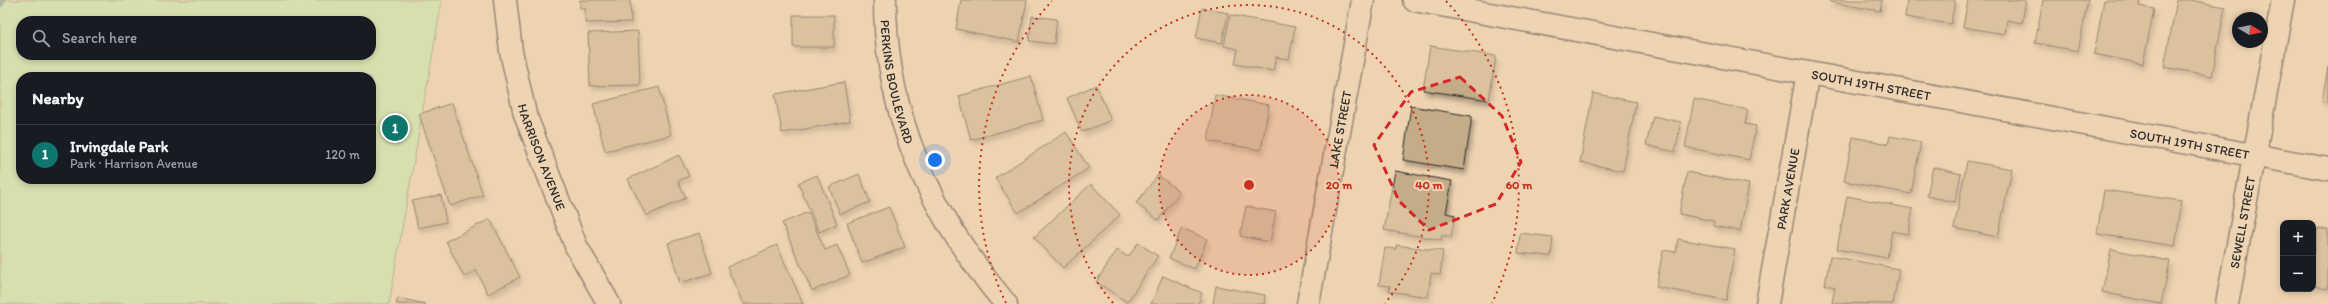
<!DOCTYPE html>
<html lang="en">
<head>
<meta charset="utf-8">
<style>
  :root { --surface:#171b24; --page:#242831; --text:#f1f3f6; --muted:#9ea1a6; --line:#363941; --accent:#0f766e }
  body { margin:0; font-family:Itim,sans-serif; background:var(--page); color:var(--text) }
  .controls { position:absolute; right:12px; bottom:12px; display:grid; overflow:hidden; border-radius:8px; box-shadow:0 2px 6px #0003 }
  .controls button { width:36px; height:36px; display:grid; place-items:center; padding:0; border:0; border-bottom:1px solid var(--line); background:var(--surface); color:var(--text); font:20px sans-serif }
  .compass { position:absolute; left:2232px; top:12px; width:36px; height:36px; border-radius:50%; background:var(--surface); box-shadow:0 2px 6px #0003; rotate:100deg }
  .you { position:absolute; left:935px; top:160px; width:14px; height:14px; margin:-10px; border:3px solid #fff; border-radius:50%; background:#1a73e8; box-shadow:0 0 0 6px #1a73e833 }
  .badge { display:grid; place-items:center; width:26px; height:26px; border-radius:50%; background:var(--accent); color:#fff; font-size:13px; font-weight:700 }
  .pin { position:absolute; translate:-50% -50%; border:2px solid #fff; box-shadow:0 1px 4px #0006 }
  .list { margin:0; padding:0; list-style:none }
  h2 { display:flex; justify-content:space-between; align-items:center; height:52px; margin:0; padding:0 16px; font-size:17px }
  h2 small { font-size:13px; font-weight:400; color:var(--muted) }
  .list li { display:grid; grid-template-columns:26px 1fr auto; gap:12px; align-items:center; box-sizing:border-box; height:60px; padding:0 16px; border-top:1px solid var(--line) }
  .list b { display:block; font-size:15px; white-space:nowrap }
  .list p { margin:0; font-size:13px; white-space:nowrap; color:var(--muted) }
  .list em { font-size:13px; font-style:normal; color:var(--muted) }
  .icon { flex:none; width:22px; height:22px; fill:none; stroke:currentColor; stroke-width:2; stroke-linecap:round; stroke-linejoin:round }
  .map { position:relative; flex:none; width:2328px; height:304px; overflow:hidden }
  .search { position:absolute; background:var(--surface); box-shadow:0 2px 6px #0003; left:16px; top:16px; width:360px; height:44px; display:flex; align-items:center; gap:10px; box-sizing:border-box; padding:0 14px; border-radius:16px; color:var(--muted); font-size:15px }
  .panel { position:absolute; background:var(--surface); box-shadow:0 2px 6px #0003; left:16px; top:72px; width:360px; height:112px; border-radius:16px }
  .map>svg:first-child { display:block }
  .green { fill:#baeeae; stroke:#728c6c; fill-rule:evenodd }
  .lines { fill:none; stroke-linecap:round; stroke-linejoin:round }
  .stream { stroke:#65959c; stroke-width:9 }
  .building { fill:#c3ac87; stroke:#2b2b2b; filter:url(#shadow) }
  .street-casing { stroke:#2b2b2b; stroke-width:25 }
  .street { stroke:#eed4b5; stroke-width:22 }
  .marked { fill:none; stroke:#d62828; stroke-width:3; stroke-dasharray:8 5; stroke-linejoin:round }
  .ring { fill:none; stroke:#c8321e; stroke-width:2; stroke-dasharray:2 4 }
  .labels { text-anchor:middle; stroke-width:4; stroke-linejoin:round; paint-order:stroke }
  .street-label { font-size:13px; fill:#2b2b2b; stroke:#eed4b5 }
  .centre { fill:#c8321e; stroke:#eed4b5; stroke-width:2 }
  .ring-label { font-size:12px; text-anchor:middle; font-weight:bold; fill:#c8321e; stroke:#eed4b5; stroke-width:4; stroke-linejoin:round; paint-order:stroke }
</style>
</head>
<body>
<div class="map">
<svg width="2328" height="304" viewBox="0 0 2328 304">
  <defs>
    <filter id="shadow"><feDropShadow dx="2.5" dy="4.5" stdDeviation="2" flood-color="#0004"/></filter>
  </defs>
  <rect width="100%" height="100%" fill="#eed3b1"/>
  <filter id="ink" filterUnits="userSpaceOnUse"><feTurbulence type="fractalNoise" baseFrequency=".025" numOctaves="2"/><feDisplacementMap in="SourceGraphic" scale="8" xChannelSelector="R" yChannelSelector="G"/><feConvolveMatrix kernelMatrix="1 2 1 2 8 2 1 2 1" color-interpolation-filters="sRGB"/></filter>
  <g filter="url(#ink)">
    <path class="green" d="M0,0H442L389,304H0ZM21,21H371V55H21ZM21,77H371V179H21Z"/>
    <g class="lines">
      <path class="stream" d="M0,3L1,0"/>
    </g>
    <path class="building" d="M580,0H630L631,22L585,23V8H580Z
      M961,0H1027L1019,42L956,29Z
      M1830,0H1882L1880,11L1830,2Z
      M1907,0H1955L1951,24L1905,17Z
      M1968,0H2026L2022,23L2007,20L2005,34L1963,27Z
      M2043,0H2088L2078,51L2035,43Z
      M2104,0H2140L2139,6L2154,9L2143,64L2094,54Z
      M2177,0H2191L2225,7L2212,76L2164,67Z
      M1202,8L1228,13L1222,43L1196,38Z
      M793,15H834V47H793Z
      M1230,15L1295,27L1289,59L1276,57L1273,71L1235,64L1238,49L1224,46Z
      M1032,16L1057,19L1054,44L1029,41Z
      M638,31L640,85L590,86L588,33Z
      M1430,46L1496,56L1489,100L1423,90Z
      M2328,67V102L2322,101Z
      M1031,76L1043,120L971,140L959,96Z
      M844,82L850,121L782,133L775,94Z
      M1096,85L1111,120L1082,132L1067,98Z
      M659,87L671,135L605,151L593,104Z
      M1593,93L1636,102L1623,171L1580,162Z
      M1215,95L1269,105L1261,150L1208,141Z
      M1694,99L1748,110L1745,124L1756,126L1749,160L1685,147Z
      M452,103L483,195L450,206L419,114Z
      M1411,106L1472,116L1464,170L1403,160Z
      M1653,116L1681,122L1675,152L1646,145Z
      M1066,132L1089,168L1018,213L995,178Z
      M1890,136L1921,142L1911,194L1844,181L1853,137L1888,144Z
      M679,155L689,176L678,181L686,198L646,216L628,179Z
      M1967,161L2012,169L1998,237L1954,228Z
      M1933,167L1961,174L1955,202L1927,196Z
      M1395,171L1452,181L1446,213L1455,215L1451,237L1442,235L1441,240L1384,230Z
      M1687,172L1749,184L1740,231L1713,226L1714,221L1679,214Z
      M859,174L870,202L840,214L829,187Z
      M817,175L837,224L819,232L798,183Z
      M1158,175L1180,192L1158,220L1136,203Z
      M1091,184L1120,215L1063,268L1034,237Z
      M2104,190L2182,201L2175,246L2097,234Z
      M441,195L446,222L418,228L412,201Z
      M1847,196L1913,209L1908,234L1892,231L1887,258L1837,249Z
      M1246,206L1276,212L1270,242L1240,236Z
      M889,207L905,247L862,263L847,223Z
      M808,212L825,250L837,245L850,275L812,291L782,223Z
      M490,219L520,277L488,294L476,270L464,277L446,241Z
      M1182,228L1207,239L1195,269L1169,258Z
      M2318,228L2328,230V289L2313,286V255Z
      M699,233L712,273L680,283L668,243Z
      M1520,233L1553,237L1551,256L1518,253Z
      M1678,239L1735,249L1726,300L1656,287L1663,250L1676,252Z
      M1138,243L1158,256L1127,302L1096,282L1117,250L1128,257Z
      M777,245L803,304H743L727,267Z
      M1396,245L1443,251L1440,275L1431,273L1428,297L1389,291L1390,286L1379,285L1385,248L1396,249Z
      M2111,249L2170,261L2161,304L2102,292Z
      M1830,256L1899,269L1893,304L1832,303L1835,287L1825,285Z
      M1163,276L1202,293L1198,304H1151Z
      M1216,286L1265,295L1264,304H1213Z
      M398,298L426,304H396Z"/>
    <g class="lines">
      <defs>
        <g id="street">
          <path id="s1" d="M505,0L511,51L525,114L576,246L609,304"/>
          <path id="s2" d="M885,0C885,117 932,217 1006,304"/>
          <path id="s3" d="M1414,0L2328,169"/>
          <path id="s4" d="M1308,304L1363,0"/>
          <path id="s5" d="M1767,304L1808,73"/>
          <path id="s6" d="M2227,304L2283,0"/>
        </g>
      </defs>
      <use href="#street" class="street-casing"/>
      <use href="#street" class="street"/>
    </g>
  </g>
  <path d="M0 0H2328V304H0ZM1460,77L1502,116L1521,162L1496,204L1429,230L1399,201L1374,145L1411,92Z" fill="#eed3b1" fill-opacity=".55" fill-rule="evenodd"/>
  <path class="marked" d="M1460,77L1502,116L1521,162L1496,204L1429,230L1399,201L1374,145L1411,92Z"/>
  <circle cx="1249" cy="185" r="90" fill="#c8321e" fill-opacity=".12"/>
  <g class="ring">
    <circle cx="1249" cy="185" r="90"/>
    <path d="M1113 303A180 180 0 1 1 1385 303"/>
    <path d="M1006 303A270 270 0 0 1 1052 1M1446 1A270 270 0 0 1 1492 303"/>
  </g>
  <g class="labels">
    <g class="street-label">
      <text dy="5" stroke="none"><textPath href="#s2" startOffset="83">PERKINS BOULEVARD</textPath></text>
      <text dy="5" stroke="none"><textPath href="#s3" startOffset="465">SOUTH 19TH STREET</textPath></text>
      <text dy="5" stroke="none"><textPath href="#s4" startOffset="178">LAKE STREET</textPath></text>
      <text dy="5" stroke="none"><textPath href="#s3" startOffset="789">SOUTH 19TH STREET</textPath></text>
      <text dy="5" stroke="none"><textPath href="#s1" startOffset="162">HARRISON AVENUE</textPath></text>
      <text dy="5" stroke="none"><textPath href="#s5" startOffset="117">PARK AVENUE</textPath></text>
      <text dy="5" stroke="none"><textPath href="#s6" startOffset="83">SEWELL STREET</textPath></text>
    </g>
  </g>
  <circle cx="1249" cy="185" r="6" class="centre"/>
  <g class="ring-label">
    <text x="1339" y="189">20 m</text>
    <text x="1429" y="189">40 m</text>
    <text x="1519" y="189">60 m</text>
  </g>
</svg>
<div class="controls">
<button>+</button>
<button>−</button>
</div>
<svg class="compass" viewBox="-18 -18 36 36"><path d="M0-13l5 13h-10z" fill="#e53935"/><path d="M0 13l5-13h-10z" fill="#9ea1a6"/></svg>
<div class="you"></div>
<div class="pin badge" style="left:395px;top:128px">1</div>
<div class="search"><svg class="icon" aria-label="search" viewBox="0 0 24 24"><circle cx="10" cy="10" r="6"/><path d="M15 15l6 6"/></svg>Search here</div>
<section class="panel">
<h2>Nearby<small></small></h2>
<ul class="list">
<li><span class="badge">1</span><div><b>Irvingdale Park</b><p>Park · Harrison Avenue</p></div><em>120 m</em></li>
</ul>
</section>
</div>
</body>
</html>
